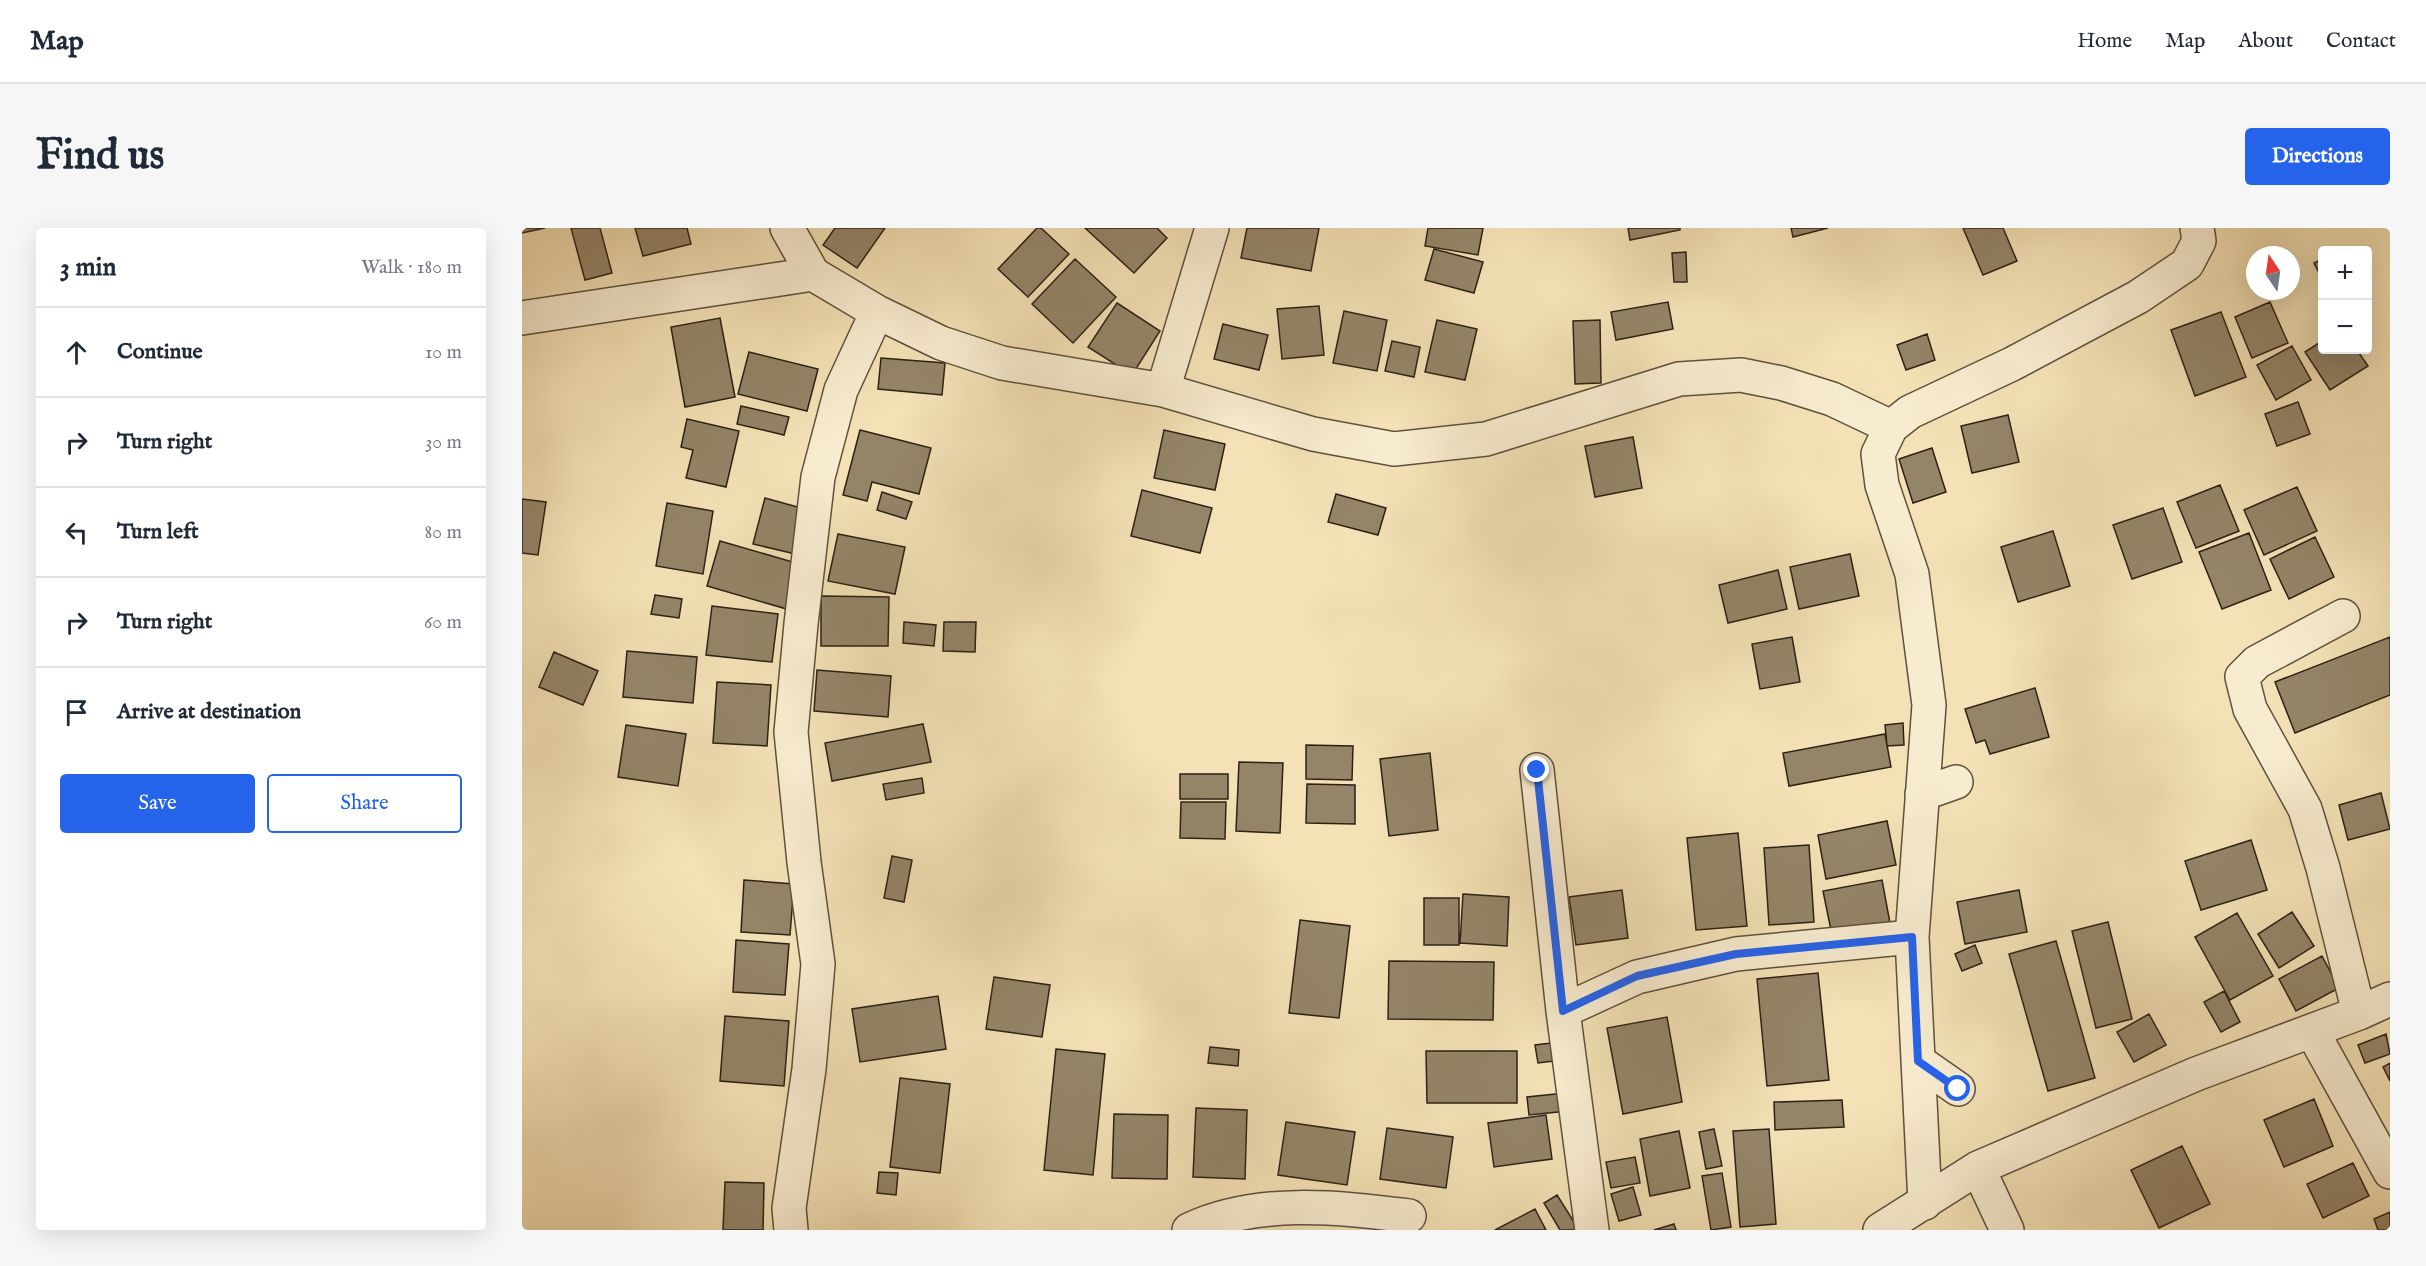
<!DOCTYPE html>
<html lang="en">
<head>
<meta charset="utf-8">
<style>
  :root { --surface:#fff; --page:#f6f6f7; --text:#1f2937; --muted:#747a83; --line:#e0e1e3; --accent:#2563eb }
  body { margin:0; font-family:"IM FELL English",serif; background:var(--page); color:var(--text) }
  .controls { position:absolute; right:18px; top:18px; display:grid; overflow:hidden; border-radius:6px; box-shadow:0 6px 24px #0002 }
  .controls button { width:54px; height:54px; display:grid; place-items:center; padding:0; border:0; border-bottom:2px solid var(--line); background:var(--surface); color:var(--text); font:30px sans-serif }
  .compass { position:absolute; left:1724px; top:18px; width:54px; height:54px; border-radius:50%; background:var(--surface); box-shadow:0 6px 24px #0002; rotate:347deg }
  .stop { position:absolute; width:18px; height:18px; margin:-14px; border:4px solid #2563eb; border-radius:50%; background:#fff }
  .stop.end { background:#2563eb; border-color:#fff; box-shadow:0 2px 6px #0008 }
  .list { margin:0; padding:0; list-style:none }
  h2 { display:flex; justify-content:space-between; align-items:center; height:78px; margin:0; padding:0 24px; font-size:26px }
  h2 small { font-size:20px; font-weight:400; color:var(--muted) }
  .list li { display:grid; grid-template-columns:39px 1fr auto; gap:18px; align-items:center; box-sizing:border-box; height:90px; padding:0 24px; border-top:2px solid var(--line) }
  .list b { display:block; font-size:22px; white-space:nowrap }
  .list em { font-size:20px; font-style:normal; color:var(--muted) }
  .actions { display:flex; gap:12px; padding:18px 24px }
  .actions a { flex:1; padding:14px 0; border:2px solid var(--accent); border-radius:6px; text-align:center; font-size:21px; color:var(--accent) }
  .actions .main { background:var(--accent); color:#fff }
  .icon { flex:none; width:33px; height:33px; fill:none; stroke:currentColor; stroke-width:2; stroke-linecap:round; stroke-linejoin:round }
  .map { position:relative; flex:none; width:1868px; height:1002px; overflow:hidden; border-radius:6px }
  header { display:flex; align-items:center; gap:36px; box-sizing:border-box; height:84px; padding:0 30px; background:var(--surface); border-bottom:2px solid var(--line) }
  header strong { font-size:28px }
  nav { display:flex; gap:33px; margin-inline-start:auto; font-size:21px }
  .intro { display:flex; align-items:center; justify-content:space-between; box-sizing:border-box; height:144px; padding:0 36px }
  h1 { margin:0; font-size:42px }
  .button { padding:15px 27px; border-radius:6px; background:var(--accent); color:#fff; font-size:21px; font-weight:700 }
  main { display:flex; gap:36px; padding:0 36px }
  aside { flex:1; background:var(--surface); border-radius:6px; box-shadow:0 6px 24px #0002 }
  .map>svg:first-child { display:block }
  .building { fill:#948569; stroke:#2d2116; stroke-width:1.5 }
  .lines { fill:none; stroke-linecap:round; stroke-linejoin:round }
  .minor-casing { stroke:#5f513e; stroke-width:36 }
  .minor { stroke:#f8ecd0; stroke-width:33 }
  .route { stroke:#2563eb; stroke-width:8 }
</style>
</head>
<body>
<header>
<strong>Map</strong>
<nav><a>Home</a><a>Map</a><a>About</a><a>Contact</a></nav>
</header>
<div class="intro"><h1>Find us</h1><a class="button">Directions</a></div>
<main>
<aside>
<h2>3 min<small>Walk · 180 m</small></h2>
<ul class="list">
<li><svg class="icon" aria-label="ahead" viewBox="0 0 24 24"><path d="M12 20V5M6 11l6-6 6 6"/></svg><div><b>Continue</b></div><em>10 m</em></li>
<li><svg class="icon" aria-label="right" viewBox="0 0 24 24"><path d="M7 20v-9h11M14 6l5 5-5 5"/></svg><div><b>Turn right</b></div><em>30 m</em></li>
<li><svg class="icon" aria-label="left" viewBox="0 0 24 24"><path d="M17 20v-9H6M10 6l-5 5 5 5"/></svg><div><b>Turn left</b></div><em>80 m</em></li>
<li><svg class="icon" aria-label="right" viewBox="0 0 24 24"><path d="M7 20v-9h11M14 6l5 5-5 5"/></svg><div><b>Turn right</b></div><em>60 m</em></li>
<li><svg class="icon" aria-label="arrive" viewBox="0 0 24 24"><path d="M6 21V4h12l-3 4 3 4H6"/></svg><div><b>Arrive at destination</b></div></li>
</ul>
<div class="actions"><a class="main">Save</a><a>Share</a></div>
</aside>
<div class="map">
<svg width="1868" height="1002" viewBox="0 0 1868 1002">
  <rect width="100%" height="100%" fill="#f4e2b6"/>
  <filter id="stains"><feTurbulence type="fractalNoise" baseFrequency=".00333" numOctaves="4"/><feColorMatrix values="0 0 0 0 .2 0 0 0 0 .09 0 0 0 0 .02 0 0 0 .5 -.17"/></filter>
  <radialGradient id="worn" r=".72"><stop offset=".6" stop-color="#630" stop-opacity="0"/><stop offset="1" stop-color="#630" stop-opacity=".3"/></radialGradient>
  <path class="building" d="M0,0H23L0,5Z
    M49,0H78L90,45L63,52Z
    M113,0H165L169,16L121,28Z
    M313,0H363L335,40L301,17Z
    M515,0H519L547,26L506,69L476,41Z
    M563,0H635L645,10L612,45Z
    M725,0H797L789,43L719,30Z
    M906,0H961L956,27L903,18Z
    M1106,0H1158V2L1108,12Z
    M1269,0H1306L1271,9Z
    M1441,0H1481L1495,33L1461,47Z
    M912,21L961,34L952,65L903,52Z
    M1164,24L1165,54H1152L1150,25Z
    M553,31L594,69L551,115L510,76Z
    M1800,31V51L1792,35Z
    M1146,74L1151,101L1094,112L1089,84Z
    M1748,74L1766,115L1730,130L1713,89Z
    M595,75L638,103L610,147L566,119Z
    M797,78L802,127L760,131L755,81Z
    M822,83L865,92L855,143L811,135Z
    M1699,84L1724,149L1673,168L1649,102Z
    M198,90L213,169L163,179L149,99Z
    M915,92L955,101L943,152L903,144Z
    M1078,92L1079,155L1053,156L1051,93Z
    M701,96L746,107L737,142L692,131Z
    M1405,106L1413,132L1384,142L1375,117Z
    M870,113L898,119L892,149L863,143Z
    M1800,113V122H1835L1846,138L1808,162L1783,124Z
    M1770,118L1789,152L1754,172L1735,137Z
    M227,124L296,141L285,183L216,166Z
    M359,130L423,135L420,167L356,161Z
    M1776,174L1788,206L1755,218L1743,186Z
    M219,178L267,189L262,207L215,196Z
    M1486,187L1497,234L1450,245L1439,198Z
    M165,191L217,203L204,259L164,250L171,222L159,219Z
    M338,202L409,220L397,266L350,254L345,273L321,267Z
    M642,202L703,216L693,262L632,250Z
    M1111,209L1120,260L1073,269L1063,218Z
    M1410,220L1424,264L1391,275L1377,231Z
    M1698,257L1717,303L1674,320L1655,274Z
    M1775,259L1795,303L1742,327L1722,282Z
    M620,262L690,280L678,325L609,308Z
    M360,264L390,274L384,291L355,282Z
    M814,266L864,280L856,307L806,294Z
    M243,270L290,283L278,327L231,316Z
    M0,271L24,274L16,327L0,325Z
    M145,275L191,283L181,346L134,338Z
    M1641,280L1660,334L1610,351L1591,297Z
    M1531,303L1548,358L1496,374L1479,319Z
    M1727,305L1749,362L1700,381L1677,324Z
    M316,306L383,319L373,366L306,353Z
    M1793,309L1812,349L1767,371L1748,331Z
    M198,313L281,337L268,382L185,358Z
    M1328,326L1337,368L1277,381L1268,339Z
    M1256,342L1265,381L1206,395L1197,357Z
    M133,367L160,371L157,390L129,386Z
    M299,368L367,369L366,418H299Z
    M190,378L256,386L250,434L184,427Z
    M382,394L414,397L412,418L381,415Z
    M422,394H454L453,424L421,423Z
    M1270,409L1278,454L1238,461L1230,416Z
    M1868,409V467L1773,505L1753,454Z
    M105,423L175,429L171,475L101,469Z
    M32,424L76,443L61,477L17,459Z
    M295,442L369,448L366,489L292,483Z
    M195,454L249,457L245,518L191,515Z
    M1513,460L1527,509L1468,526L1463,512L1454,515L1443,481Z
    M1381,495L1382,517L1365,518L1363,497Z
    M401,496L409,534L310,553L303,515Z
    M104,497L164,506L156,558L96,549Z
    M1363,506L1369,539L1267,558L1261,525Z
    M784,517L831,518L830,552L784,551Z
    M908,525L916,602L867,608L858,531Z
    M717,534L761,535L758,605L714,603Z
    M658,546H706V571H658Z
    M400,550L402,565L364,572L361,556Z
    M785,556L833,557V596L784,595Z
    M1859,565L1868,601L1826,612L1817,577Z
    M659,574H704L703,611L658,610Z
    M1365,593L1374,637L1304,651L1296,607Z
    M1216,605L1225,698L1174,702L1165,610Z
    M1729,612L1745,662L1679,682L1663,633Z
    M1287,617L1292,694L1247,697L1242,620Z
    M370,628L390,632L382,674L362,670Z
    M222,652L272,656L268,707L219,704Z
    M1360,652L1368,695L1310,707L1301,663Z
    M1100,662L1106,710L1054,717L1047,669Z
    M1497,662L1505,704L1443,716L1435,674Z
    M941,666L987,669L985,718L938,715Z
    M902,670H937V717H902Z
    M1770,684L1792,718L1757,740L1736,706Z
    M1715,685L1751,748L1708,772L1673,709Z
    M778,692L828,698L817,790L767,785Z
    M1586,694L1610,791L1574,800L1550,703Z
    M214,712L267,716L263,767L211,764Z
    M1534,713L1573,850L1526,863L1487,726Z
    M1453,717L1460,735L1440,743L1433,726Z
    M1800,728L1817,760L1774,783L1757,751Z
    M867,733L972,734L971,792L866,791Z
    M1296,745L1307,852L1245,858L1235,751Z
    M472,749L528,757L520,809L464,801Z
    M1702,763L1718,794L1699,804L1682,774Z
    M416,768L424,821L338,834L330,781Z
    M1627,786L1644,817L1612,834L1595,804Z
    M203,788L267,793L262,858L198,853Z
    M1145,789L1160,874L1101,886L1085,800Z
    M1864,806L1868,826L1843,835L1836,817Z
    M1037,814L1040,832L1016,835L1013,817Z
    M688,819L717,822L716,838L686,835Z
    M534,821L583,826L571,947L522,942Z
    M904,823H995V875H905Z
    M1868,835V853L1861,839Z
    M378,850L428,856L418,945L368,939Z
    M1043,865L1046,883L1007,887L1005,869Z
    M1792,871L1811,918L1762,939L1742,892Z
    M1320,872L1322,899L1253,902L1252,874Z
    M674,880L725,882L723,951L671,949Z
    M592,886L646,887L645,951L590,950Z
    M1024,887L1030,931L972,939L966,895Z
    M764,894L833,904L825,957L756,947Z
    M865,900L931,909L924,960L858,951Z
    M1192,901L1200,938L1184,941L1177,904Z
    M1247,901L1254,996L1218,999L1211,903Z
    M1157,903L1168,960L1128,968L1118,911Z
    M1660,918L1688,976L1637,1000L1609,942Z
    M1113,929L1118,955L1089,960L1084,934Z
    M1831,935L1847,968L1801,990L1785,956Z
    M357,944L376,945L374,967L355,965Z
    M1200,945L1209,999L1189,1002L1180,948Z
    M203,954L242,955L241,1002H201Z
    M1111,959L1119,987L1097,993L1089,966Z
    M1035,967L1057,1002H1038L1022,975Z
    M1013,981L1024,1002H973Z
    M1868,984V1002H1856L1852,991Z
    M1152,996L1154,1002H1132Z"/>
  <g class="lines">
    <defs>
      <path id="minor" d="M265,0L291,46L355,84L419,115L480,135L641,162L791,206L872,221L964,211L1157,151L1219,147L1259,155L1310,171L1369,199
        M0,90L291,46
        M641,162L690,0
        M1821,388L1735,434L1720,449L1728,481L1783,581L1801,640L1837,785
        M1015,542L1041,783L1070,1002
        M1400,566L1434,554
        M1041,783L1115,749L1214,726L1390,709
        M1790,803L1868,944
        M1396,833L1436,861
        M1456,940L1485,1002
        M1403,975L1390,709L1407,477L1390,346L1360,257L1356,226L1369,199L1388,184L1490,136L1616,69L1665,36L1677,13L1675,0
        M269,1002L267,980L287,841L296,736L282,634L269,504L279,396L296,249L319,162L355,84
        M667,1002C735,970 814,979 887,988
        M1358,1002L1456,940L1674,846L1837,785L1868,771"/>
    </defs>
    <use href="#minor" class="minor-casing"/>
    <use href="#minor" class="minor"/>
  </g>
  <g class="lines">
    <path class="route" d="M1015,542L1041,783L1115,748L1214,726L1390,709L1396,833L1436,861"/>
  </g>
  <rect width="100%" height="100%" filter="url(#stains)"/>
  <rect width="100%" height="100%" fill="url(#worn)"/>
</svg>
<div class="controls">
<button>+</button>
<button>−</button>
</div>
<svg class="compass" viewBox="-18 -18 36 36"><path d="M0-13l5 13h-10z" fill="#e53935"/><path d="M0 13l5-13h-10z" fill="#747a83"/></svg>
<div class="stop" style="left:1436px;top:861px"></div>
<div class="stop end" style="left:1015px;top:542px"></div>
</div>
</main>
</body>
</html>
